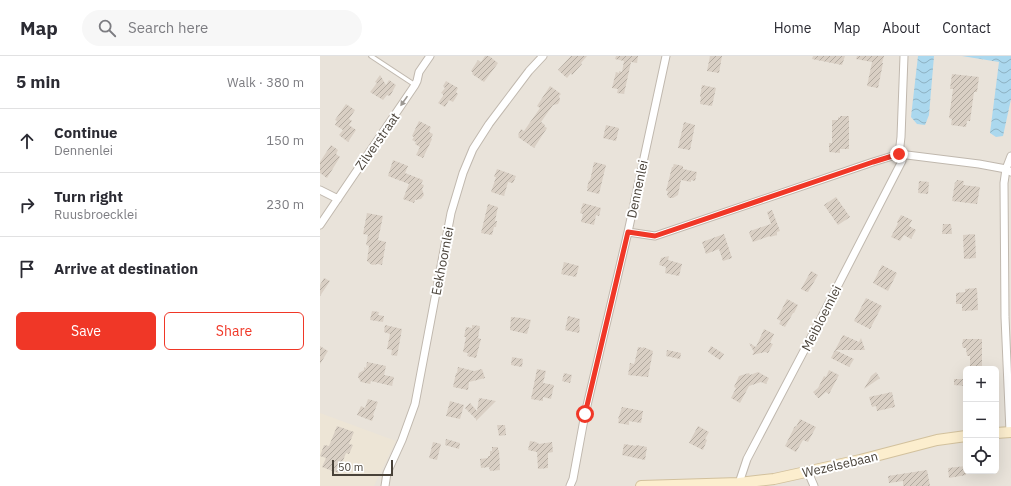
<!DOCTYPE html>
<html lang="en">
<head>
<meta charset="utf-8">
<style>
  :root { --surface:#fff; --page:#f7f7f7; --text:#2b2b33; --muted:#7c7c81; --line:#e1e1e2; --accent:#f03727 }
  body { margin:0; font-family:"IBM Plex Sans",sans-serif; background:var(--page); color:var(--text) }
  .controls { position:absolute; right:12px; bottom:12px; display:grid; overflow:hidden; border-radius:6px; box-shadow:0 4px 16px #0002 }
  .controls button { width:36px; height:36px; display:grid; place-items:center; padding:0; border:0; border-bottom:1px solid var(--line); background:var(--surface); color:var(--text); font:20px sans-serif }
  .scale { position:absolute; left:12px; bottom:10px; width:61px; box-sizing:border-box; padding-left:4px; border:2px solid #494239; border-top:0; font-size:11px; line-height:14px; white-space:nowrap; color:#494239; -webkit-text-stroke:3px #fff; paint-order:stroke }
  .stop { position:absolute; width:12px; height:12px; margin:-9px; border:3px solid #f03727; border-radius:50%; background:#fff }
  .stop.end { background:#f03727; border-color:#fff; box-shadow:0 1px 4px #0008 }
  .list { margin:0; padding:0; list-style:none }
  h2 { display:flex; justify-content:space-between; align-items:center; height:52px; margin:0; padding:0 16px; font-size:17px }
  h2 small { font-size:13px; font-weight:400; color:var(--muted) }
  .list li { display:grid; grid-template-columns:26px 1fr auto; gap:12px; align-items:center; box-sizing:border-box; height:64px; padding:0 16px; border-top:1px solid var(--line) }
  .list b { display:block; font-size:15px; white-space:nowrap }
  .list p { margin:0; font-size:13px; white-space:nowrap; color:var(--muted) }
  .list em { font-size:13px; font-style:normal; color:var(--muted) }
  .actions { display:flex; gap:8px; padding:12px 16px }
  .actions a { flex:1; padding:9px 0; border:1px solid var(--accent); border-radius:6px; text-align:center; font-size:14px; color:var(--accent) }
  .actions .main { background:var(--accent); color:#fff }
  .icon { flex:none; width:22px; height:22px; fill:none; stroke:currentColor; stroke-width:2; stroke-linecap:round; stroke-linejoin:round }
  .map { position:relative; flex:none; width:691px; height:430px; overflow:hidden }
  header { display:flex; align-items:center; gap:24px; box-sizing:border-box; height:56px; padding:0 20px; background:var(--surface); border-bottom:1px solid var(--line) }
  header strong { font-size:19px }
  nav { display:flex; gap:22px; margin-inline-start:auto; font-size:14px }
  .search { width:280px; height:36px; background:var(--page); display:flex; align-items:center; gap:10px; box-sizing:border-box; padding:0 14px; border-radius:22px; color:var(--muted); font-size:15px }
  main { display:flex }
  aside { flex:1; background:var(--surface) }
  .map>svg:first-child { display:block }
  .residential { fill:#e9e3da; fill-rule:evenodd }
  .education { fill:#ede5d6 }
  .water { fill:url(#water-waves) }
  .building { fill:url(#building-hatch) }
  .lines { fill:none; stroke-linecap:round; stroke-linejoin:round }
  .lane-casing { stroke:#c0b8ae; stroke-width:5.5 }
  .street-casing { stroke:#c0b8ae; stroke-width:9 }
  .secondary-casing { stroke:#d2c19d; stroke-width:12 }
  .lane { stroke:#fff; stroke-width:3.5 }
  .street { stroke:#fff; stroke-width:7 }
  .secondary { stroke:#fceece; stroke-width:10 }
  .oneway { fill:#9b9792 }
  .route { stroke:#f03727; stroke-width:5 }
  .labels { text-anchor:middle; stroke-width:4; stroke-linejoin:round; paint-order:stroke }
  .street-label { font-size:13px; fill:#494239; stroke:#fff }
</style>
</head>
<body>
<header>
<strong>Map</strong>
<div class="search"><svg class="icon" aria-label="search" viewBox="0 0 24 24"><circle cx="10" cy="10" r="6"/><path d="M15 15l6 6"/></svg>Search here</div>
<nav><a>Home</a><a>Map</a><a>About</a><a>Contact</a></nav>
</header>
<main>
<aside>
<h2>5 min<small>Walk · 380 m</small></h2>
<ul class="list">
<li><svg class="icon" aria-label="ahead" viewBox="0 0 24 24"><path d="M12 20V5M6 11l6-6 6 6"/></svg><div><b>Continue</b><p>Dennenlei</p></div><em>150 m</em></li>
<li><svg class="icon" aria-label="right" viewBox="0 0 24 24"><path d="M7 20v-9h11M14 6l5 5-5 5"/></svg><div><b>Turn right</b><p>Ruusbroecklei</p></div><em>230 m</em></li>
<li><svg class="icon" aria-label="arrive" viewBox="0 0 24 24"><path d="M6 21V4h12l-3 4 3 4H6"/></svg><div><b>Arrive at destination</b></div></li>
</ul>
<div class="actions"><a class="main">Save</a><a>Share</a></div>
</aside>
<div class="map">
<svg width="691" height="430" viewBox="0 0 691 430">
  <defs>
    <pattern id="water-waves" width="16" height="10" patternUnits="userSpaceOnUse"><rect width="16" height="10" fill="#abd8ee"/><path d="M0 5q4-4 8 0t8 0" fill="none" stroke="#8db1c2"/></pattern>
    <pattern id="building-hatch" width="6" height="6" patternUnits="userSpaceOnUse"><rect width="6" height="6" fill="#d9cfc4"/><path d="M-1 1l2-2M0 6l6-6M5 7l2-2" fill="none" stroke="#b2aaa0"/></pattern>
  </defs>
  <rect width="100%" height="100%" fill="#f5f1eb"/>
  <path class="residential" d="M0,0H691V430H0ZM646,313H676V415H646Z"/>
  <path class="education" d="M0,357L76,385L54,430H0Z"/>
  <path class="water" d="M598,0H614L609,59L605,69L597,68L591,61Z
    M642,0H691V43L683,80L676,81L670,77L679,6Z"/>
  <path class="building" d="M165,0H169L178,7L164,26L152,18L153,17L151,15L158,4L161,6Z
    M251,0H267L261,7L262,8L252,19L251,17L247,22L238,14Z
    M296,0H318L317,7L311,6L304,38L297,37L298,33L292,32L296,16L299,17V15L302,16L304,5L295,3Z
    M390,0H402L399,17L387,15Z
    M493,0H525L522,9L492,3Z
    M537,0H564L562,7H563L558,32L547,30L552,6L536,3Z
    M632,18L659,21L657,36H654L650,65H647L646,71L631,69L632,63L629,62L633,33H630Z
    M60,19L66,29L69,24L76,29L70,40L67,39L63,44L50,36L57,27L55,26Z
    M126,25L138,32L136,36L138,38L133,46L129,44L125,51L118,47L123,40V38L121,37L125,32L123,30Z
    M382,29L396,32L392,50L380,48L381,41H380Z
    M230,30L241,38L239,40L240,44L238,48L233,49L221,66L225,69L224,70L227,72L214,92L198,81L199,80L198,79L201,73L204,75L220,52L217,50Z
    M26,48L35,54L29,63L32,65L29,69L36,74L28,86L19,79L23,74L15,69L17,65L15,64Z
    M520,60H529V93H520V97L509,96V87H512V64H518V61L520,62Z
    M99,65L111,71L109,76L113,78L111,82L112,83L103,102L96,99L100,91L95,88L96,86L92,84L94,81L92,80Z
    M364,66L375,69L370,94L358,92Z
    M286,69L299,72L296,85L283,82Z
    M11,89L18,94L16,98L20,101L7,122L0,117V106Z
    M73,104L88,110L85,117L103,124L101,128L104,129L102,133L104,139L101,143L95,144L94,147L83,143L89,128L68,120Z
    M274,106L286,109L279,138L267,135L268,132H267L269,124L270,125Z
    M354,108L363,110V113L377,116L375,125L371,124V126L361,124L358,139L353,142H349L347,139L348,135H346L352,111H353Z
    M177,113L196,120L193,127L188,126L184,140L171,136L176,121H174Z
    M637,124L644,125L643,129L660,131L657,148L632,145L635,126L636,127Z
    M599,125L609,126L608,138L598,137Z
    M516,141L530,161L518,169L504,149Z
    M263,147L281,152L279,160L276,159L274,169L261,166L263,158L260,157Z
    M168,148L178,151L175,165H177L176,171H174L172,179L161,177Z
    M452,154L460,175L457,176V179L450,181V180L433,186L429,177L430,176V175L451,168L447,156Z
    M47,157L63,160L58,184L66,186L62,209L58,208L52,209L47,205L49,190L46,189L48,179L43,178Z
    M581,159L592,164L589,170L596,174L591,183L584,179L580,185L571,181L578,167L577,166Z
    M623,168H631L632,178H622Z
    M404,178L412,202L403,205L399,193L386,198L382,186Z
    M655,178L656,202L644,203L643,179Z
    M349,200L348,204L362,208L359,220L345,217L346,211L339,209L341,202Z
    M244,206L259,210L256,221L241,218Z
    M562,209L577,217L568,235L553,227Z
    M491,215L498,219L488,236H487L481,233Z
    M4,222L10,225L0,240V229Z
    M657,232L658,254L642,255V248H636V237L645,236V233Z
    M546,242L562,250L550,273L534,265Z
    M467,243L478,249L474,257H473L465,271L459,268L461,265L457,263Z
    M52,255L59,256L58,259L64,260L63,266L50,264Z
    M248,260L260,263L259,270L260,271L259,277L245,274Z
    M191,261L202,262L211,264L207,278L190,274Z
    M65,269L82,273L77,300L71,299L72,294L67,293L70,278L64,276Z
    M152,269L160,270L158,282L161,283L156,302L147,300L148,297L143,296L146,281H144L146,271L152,272Z
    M444,273L454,278L450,287L453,288L448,297L445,296L432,299L434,296L429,287L436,291Z
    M523,279L539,286L541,282L545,294H515Z
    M643,283H662V311L650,312V300H647L646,292H643L642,289Z
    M0,290L8,295L0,308Z
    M391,290L404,298L400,304L388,296Z
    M318,291L323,292V291L333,295L328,321L308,319L310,307L314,308L315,305Z
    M347,294L361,297L360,303L346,300Z
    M515,294L534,303L529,311L511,302Z
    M192,301L203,303L202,311L191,309Z
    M47,306L66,310L64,319L74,321L72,330L51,325L50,328L41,326L38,321L39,317L44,314V311L46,312Z
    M138,311L154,315L162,313L165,322L149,326L148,334L133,331L136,317H137Z
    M217,313L226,315L223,327L234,329L231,343L223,341V345L211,343Z
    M509,314L519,319L509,338L506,336L499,342H498L493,336L498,332L504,320L506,321Z
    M438,316L449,322L446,328L441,326L429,330L420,347L411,342L416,332L414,331L419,320L429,317L430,319Z
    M556,316L560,322L544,333L551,320Z
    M244,317L252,319L250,327L242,325Z
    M634,323H646V330L634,329Z
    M572,336L575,351L557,355L556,350L552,351L549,341Z
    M159,342L176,345L156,365V363L145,352L150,347L157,355Z
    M48,343L58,346L53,359H54L52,365L37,359L41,350L45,352Z
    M130,345L144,349L140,363L126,360Z
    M302,351L323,355L321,367L309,365V369L298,367L299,363H298Z
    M480,363L496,371L488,386L483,384L476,396L465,390L475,370L476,371Z
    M177,369H185L186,379L179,380Z
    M17,370L34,376L29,388L33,389L29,398L26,397L18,417L2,411L6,402L0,400L4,389L9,390Z
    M378,370L389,376L385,383L387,384L383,394L369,387Z
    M126,383L140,387L139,393L125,389Z
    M210,385L216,386L219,388L232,386L233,396L228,397V412L218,413L217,396L208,394Z
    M113,386L121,388L117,404L109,402Z
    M304,388L316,390V389L327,391L325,404L302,399Z
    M172,391H178V394H179L180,414L170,415L169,411L161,412L160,403L168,402V400H170V395H172Z
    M646,410V419L629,422L628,412Z
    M607,414L610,430H583V425L569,427L568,420Z"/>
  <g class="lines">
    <defs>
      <path id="lane" d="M51,0L95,29"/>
      <path id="street" d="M0,134L18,143
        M0,169L95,29L97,25L99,16L110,0
        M308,176L335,180L553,106L579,98L659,108L686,113L691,100
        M690,376L685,261L684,127L686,113L691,116
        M488,416L494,430
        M419,427L427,403L497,270L582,105L579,98L581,81L584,0
        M65,430L67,417L82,384L95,348L131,157L143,117L153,93L169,68L209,15L223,0
        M250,430L253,423L265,358L308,176L346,0"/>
      <path id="secondary" d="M676,377L691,376
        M321,430L419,427L454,423L540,404L617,384L646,380"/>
    </defs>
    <use href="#lane" class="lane-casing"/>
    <use href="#street" class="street-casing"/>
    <use href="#secondary" class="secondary-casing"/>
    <use href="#lane" class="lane"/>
    <use href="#street" class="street"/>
    <use href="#secondary" class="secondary"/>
  </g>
  <defs><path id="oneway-solid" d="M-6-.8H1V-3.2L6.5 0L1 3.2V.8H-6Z"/></defs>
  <use class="oneway" href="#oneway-solid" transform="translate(84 45) rotate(125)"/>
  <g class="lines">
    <path class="route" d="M265,358L308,176L335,180L553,106L579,98"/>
  </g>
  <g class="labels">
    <g class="street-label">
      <text transform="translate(57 85) rotate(-55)" y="5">Zilverstraat</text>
      <text transform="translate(317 133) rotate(-78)" y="5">Dennenlei</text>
      <text transform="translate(122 205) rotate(-79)" y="5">Eekhoornlei</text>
      <text transform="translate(501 262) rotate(-63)" y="5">Meibloemlei</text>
      <text transform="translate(520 408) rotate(-13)" y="5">Wezelsebaan</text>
    </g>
  </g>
</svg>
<div class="controls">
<button>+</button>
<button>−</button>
<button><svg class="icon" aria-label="locate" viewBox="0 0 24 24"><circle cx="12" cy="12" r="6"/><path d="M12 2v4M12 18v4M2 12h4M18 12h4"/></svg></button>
</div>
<div class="scale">50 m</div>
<div class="stop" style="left:265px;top:358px"></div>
<div class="stop end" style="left:579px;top:98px"></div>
</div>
</main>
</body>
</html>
